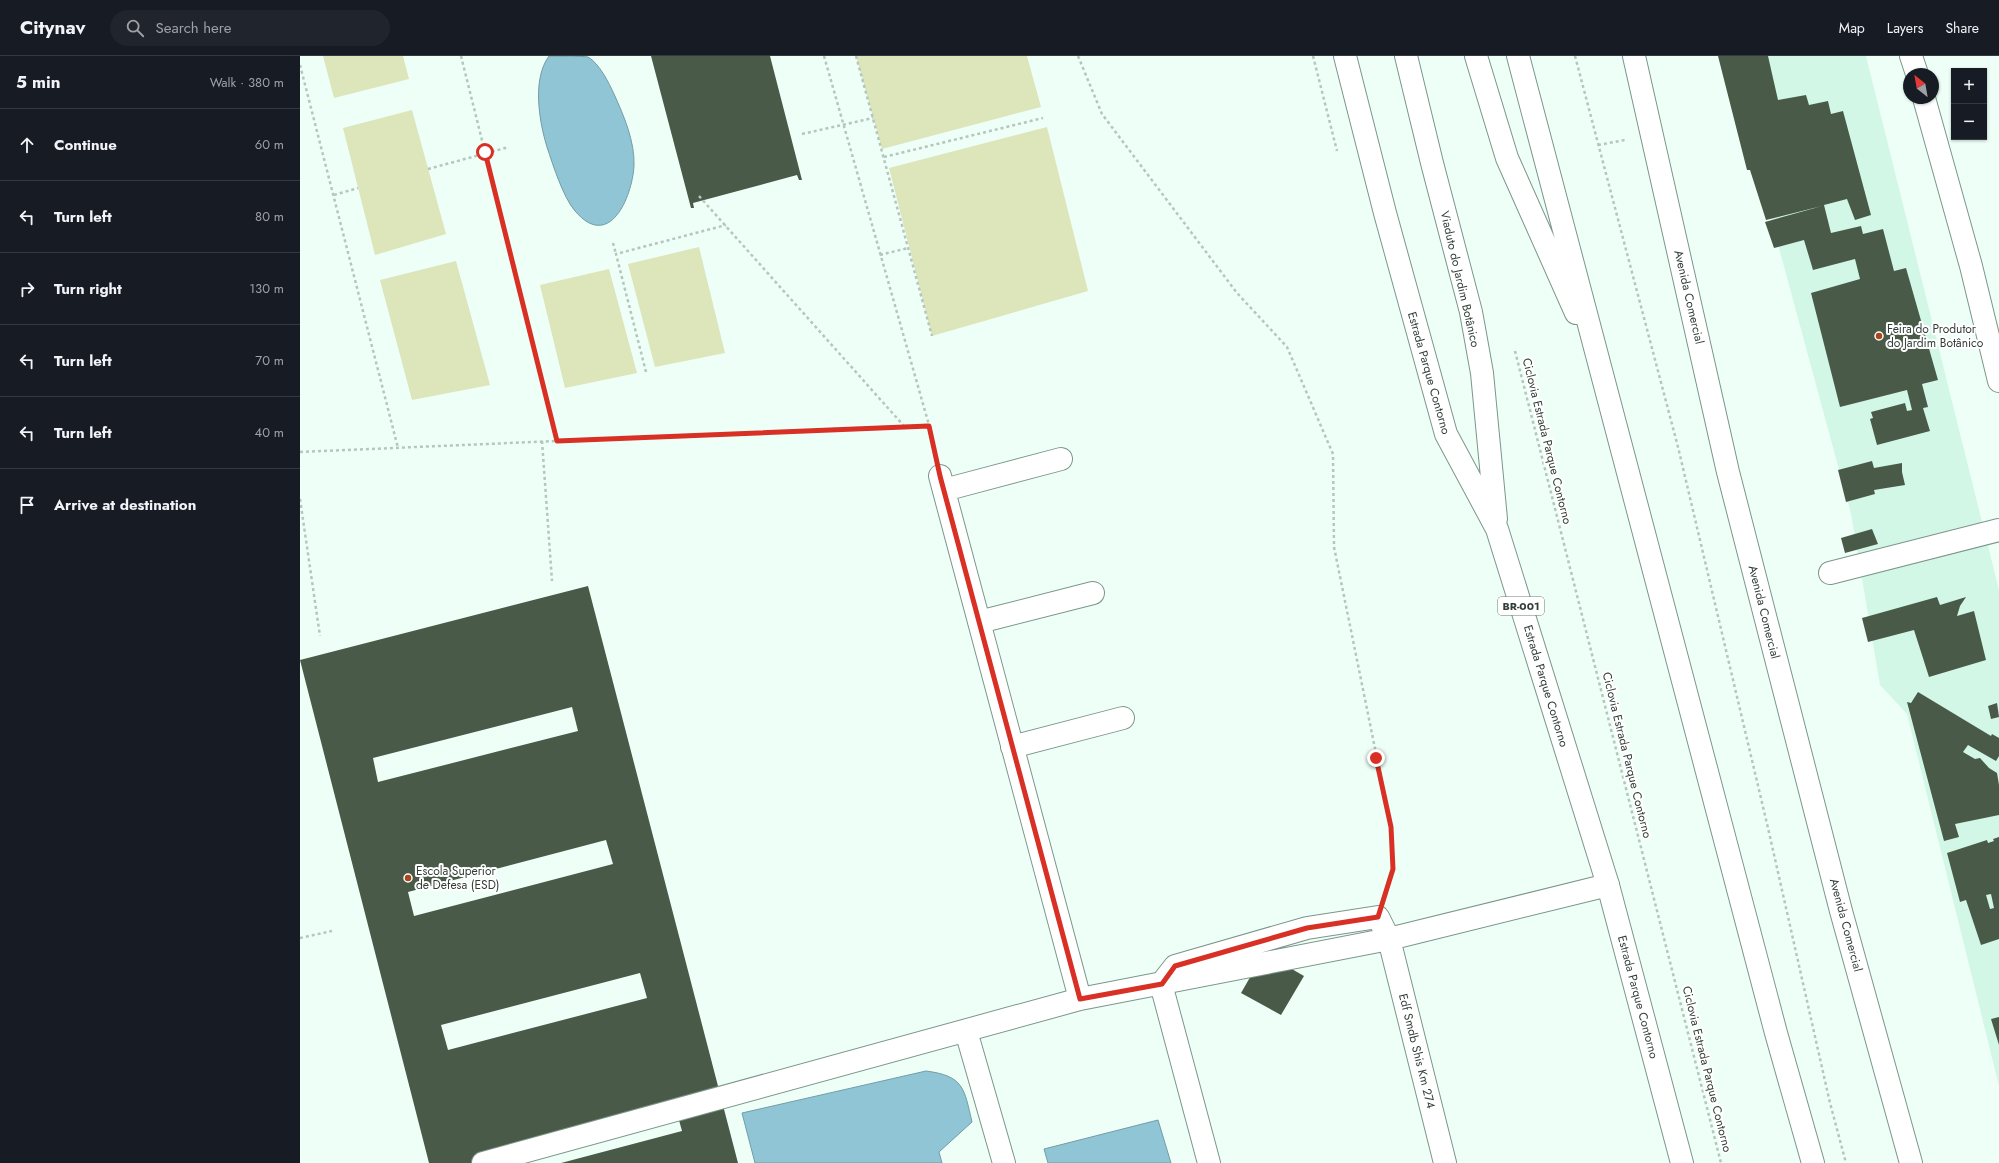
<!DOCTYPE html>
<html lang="en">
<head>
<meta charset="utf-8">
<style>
  :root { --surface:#171b24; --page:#20242c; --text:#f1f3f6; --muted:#9ea1a6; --line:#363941 }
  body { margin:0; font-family:Jost,sans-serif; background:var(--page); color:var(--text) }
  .controls { position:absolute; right:12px; top:12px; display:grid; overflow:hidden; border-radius:0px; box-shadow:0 1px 3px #0004 }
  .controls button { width:36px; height:36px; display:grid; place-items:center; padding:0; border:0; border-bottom:1px solid var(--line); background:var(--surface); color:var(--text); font:20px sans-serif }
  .compass { position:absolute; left:1603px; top:12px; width:36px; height:36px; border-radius:50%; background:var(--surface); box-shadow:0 1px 3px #0004; rotate:329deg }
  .stop { position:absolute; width:12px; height:12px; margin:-9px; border:3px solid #d93025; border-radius:50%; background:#fff }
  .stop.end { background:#d93025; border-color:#fff; box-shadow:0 1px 4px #0008 }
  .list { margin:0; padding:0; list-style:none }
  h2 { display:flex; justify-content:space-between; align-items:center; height:52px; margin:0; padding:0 16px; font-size:17px }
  h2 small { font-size:13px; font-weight:400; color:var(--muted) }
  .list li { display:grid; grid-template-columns:26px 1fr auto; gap:12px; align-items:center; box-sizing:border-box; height:72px; padding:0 16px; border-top:1px solid var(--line) }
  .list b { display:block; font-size:15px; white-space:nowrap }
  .list em { font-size:13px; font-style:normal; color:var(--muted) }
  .icon { flex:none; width:22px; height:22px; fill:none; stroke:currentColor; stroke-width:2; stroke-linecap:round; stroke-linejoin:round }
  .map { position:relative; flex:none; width:1699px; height:1107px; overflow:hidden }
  header { display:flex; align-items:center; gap:24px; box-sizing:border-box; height:56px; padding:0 20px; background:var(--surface); border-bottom:1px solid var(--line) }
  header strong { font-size:19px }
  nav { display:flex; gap:22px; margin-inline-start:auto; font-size:14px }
  .search { width:280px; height:36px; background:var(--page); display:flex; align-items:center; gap:10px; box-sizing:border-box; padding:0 14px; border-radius:22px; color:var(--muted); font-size:15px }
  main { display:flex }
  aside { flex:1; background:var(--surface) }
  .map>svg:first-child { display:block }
  .built { fill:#d2f7e7 }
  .green { fill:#dde5bb }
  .water { fill:#8fc5d4; stroke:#739ca6 }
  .building { fill:#4a5a48; fill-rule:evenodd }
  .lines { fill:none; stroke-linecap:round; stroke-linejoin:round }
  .minor-casing { stroke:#7c968a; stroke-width:24 }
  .highway-casing { stroke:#7c968a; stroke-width:24 }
  .path { stroke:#b6c5be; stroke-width:2.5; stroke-dasharray:3 3; stroke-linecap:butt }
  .minor { stroke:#fff; stroke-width:22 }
  .highway { stroke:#fff; stroke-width:22 }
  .route { stroke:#d93025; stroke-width:5 }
  .poi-dot { fill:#ab451a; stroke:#fff; stroke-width:1.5 }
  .labels { text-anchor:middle; stroke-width:4; stroke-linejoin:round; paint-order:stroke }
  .shield { fill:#fff; stroke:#707874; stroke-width:1 }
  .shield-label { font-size:11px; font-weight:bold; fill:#333e39 }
  .street-label { font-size:12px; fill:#333e39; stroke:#fff }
  .poi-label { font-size:12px; fill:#333e39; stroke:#fff; text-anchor:start }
</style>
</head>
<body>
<header>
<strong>Citynav</strong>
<div class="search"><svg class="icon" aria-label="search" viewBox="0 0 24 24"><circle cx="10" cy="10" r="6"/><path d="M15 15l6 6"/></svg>Search here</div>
<nav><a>Map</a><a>Layers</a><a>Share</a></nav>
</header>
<main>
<aside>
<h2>5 min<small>Walk · 380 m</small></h2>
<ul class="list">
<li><svg class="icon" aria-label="ahead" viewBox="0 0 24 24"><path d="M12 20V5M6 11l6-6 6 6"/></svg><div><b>Continue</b></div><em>60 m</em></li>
<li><svg class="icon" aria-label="left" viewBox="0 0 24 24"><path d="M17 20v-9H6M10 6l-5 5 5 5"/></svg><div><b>Turn left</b></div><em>80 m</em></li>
<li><svg class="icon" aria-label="right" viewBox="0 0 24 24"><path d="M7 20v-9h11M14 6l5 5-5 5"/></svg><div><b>Turn right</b></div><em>130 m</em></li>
<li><svg class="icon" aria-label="left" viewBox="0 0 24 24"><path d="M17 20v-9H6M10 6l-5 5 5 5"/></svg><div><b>Turn left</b></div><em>70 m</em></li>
<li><svg class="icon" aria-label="left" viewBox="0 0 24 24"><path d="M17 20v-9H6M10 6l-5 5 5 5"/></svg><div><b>Turn left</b></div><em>40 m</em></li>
<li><svg class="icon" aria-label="arrive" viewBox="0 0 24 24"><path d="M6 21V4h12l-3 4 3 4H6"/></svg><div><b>Arrive at destination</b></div></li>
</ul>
</aside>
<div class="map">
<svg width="1699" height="1107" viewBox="0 0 1699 1107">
  <rect width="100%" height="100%" fill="#eefff7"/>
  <path class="built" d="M1427,0H1566L1699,534V1030L1607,658L1580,629L1551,458Z"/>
  <path class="green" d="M23,0H103L109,23L34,42Z
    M556,0H727L741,51L582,93Z
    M112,54L146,178L75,199L43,72Z
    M747,71L788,235L632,280L589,112Z
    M399,191L425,297L355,311L328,208Z
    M156,205L190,329L112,344L80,224Z
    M309,213L337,317L265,332L240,229Z"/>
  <path class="water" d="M249,0C257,0 282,0 288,1C299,7 309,27 314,38C324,60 335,86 334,110C332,142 309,195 275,155C263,141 253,109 247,91C239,65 232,23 249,0Z
    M626,1015C664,1020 664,1032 672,1066L639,1096L642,1107H455L442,1057Z
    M858,1064L871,1107H748L744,1093Z"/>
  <path class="building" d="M351,0H470L502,124H499L497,119L393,147L394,152H391Z
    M1418,0H1468L1478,44L1506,39L1509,49L1528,45L1531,58L1543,55L1571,159L1555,164L1547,143L1524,149L1531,177L1561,170L1563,178L1583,173L1594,215L1606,212L1638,324L1622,328L1628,351L1623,352L1630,375L1577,389L1570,363L1573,362L1571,356L1605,347L1607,355L1612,354L1607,334L1540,351L1511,237L1560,223L1555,203L1513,214L1504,184L1474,192L1465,166L1522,150L1466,164L1450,114H1447Z
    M1572,405L1574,412L1602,407V416L1605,429L1574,434L1575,438L1546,446L1538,414Z
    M1572,473L1578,488L1545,497L1541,482Z
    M288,530L438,1107H261L382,1075L375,1050L177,1107H129L0,604ZM272,651L278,675L78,726L73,702ZM306,784L313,808L114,860L108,836ZM340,917L347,942L148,994L141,969Z
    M1637,541L1640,549L1666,541L1660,550L1657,560L1674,555L1686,604L1629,621L1614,574L1568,586L1562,562Z
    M1618,636L1691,680L1692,678L1699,682V700L1696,705L1668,689L1663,696L1675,703L1680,702L1689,712L1697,717L1699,729V759L1655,768L1659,781L1644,785L1607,646L1611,647Z
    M1697,647L1699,661L1691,663L1688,650Z
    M1699,781V883L1681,889L1666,844L1660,846L1647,797L1687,784L1688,787L1694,785L1693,783ZM1691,838L1694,852L1690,853L1686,839Z
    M964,897L1004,920L981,959L941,937Z
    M1699,961V989L1691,963Z"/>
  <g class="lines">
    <defs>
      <path id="minor" d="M1334,0L1428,416L1541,855L1611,1107
        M1611,0L1617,18
        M1624,42L1671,210L1699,325
        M640,420L780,943
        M644,434L761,403
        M1530,517L1699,474
        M679,566L793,537
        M712,691L823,662
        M666,975L704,1107
        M183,1107L780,943L1089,883L1308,829
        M909,1107L861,928L875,910L1007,872L1078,861L1089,883L1145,1107"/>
      <path id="highway" d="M1045,0L1085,157L1146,378L1197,473L1308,829L1382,1107
        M1106,0L1132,107L1171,256L1182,317L1196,463
        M1176,0L1207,102L1276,257
        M1218,0L1476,977L1513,1107"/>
    </defs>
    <use href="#minor" class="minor-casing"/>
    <use href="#highway" class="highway-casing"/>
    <path class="path" d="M161,0L257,385
      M524,0L629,369
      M556,0L632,280
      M778,0L802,58L937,237L987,291L1033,398L1034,491L1091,771L1093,813L1086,836
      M1013,0L1037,95
      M1275,0L1378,391L1468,772L1530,1047L1546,1107
      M0,9L98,392
      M502,78L573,62
      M1298,89L1325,84
      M584,101L743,62
      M128,113L209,91
      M34,139L58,132
      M399,140L604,370
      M313,187L316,198
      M580,199L608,192
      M1215,295L1421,1107
      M346,316L316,198L426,169
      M242,385L252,525
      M0,396L629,369L634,395
      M0,443L20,580
      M0,882L32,875"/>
    <use href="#minor" class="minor"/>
    <use href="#highway" class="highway"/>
  </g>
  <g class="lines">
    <path class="route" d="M185,96L257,385L629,370L640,420L780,943L862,928L875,910L1007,872L1078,861L1093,813L1091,771L1076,702"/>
  </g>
  <g class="poi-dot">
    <circle cx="1579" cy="280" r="4"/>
    <circle cx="108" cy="822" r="4"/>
  </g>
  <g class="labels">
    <rect class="shield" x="1198" y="541" width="46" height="18" rx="3"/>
    <g class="shield-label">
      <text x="1221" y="554">BR-001</text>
    </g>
    <g class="street-label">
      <text transform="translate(1160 223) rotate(77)" y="4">Viaduto do Jardim Botânico</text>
      <text transform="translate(1389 241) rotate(77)" y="4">Avenida Comercial</text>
      <text transform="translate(1129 317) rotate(74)" y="4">Estrada Parque Contorno</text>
      <text transform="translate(1247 385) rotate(76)" y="4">Ciclovia Estrada Parque Contorno</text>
      <text transform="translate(1464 556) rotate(76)" y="4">Avenida Comercial</text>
      <text transform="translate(1246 630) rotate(73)" y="4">Estrada Parque Contorno</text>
      <text transform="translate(1327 699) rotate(76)" y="4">Ciclovia Estrada Parque Contorno</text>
      <text transform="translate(1546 869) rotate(75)" y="4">Avenida Comercial</text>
      <text transform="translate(1338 941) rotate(75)" y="4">Estrada Parque Contorno</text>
      <text transform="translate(1117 995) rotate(76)" y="4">Edf Smdb Shis Km 274</text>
      <text transform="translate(1407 1013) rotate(76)" y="4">Ciclovia Estrada Parque Contorno</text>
    </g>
    <g class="poi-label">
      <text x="1587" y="277">Feira do Produtor<tspan x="1587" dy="14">do Jardim Botânico</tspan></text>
      <text x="116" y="819">Escola Superior<tspan x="116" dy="14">de Defesa (ESD)</tspan></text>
    </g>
  </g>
</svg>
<div class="controls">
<button>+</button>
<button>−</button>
</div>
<svg class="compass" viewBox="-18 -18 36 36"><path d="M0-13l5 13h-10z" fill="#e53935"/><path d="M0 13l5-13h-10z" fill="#9ea1a6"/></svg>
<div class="stop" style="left:185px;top:96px"></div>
<div class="stop end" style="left:1076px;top:702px"></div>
</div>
</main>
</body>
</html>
